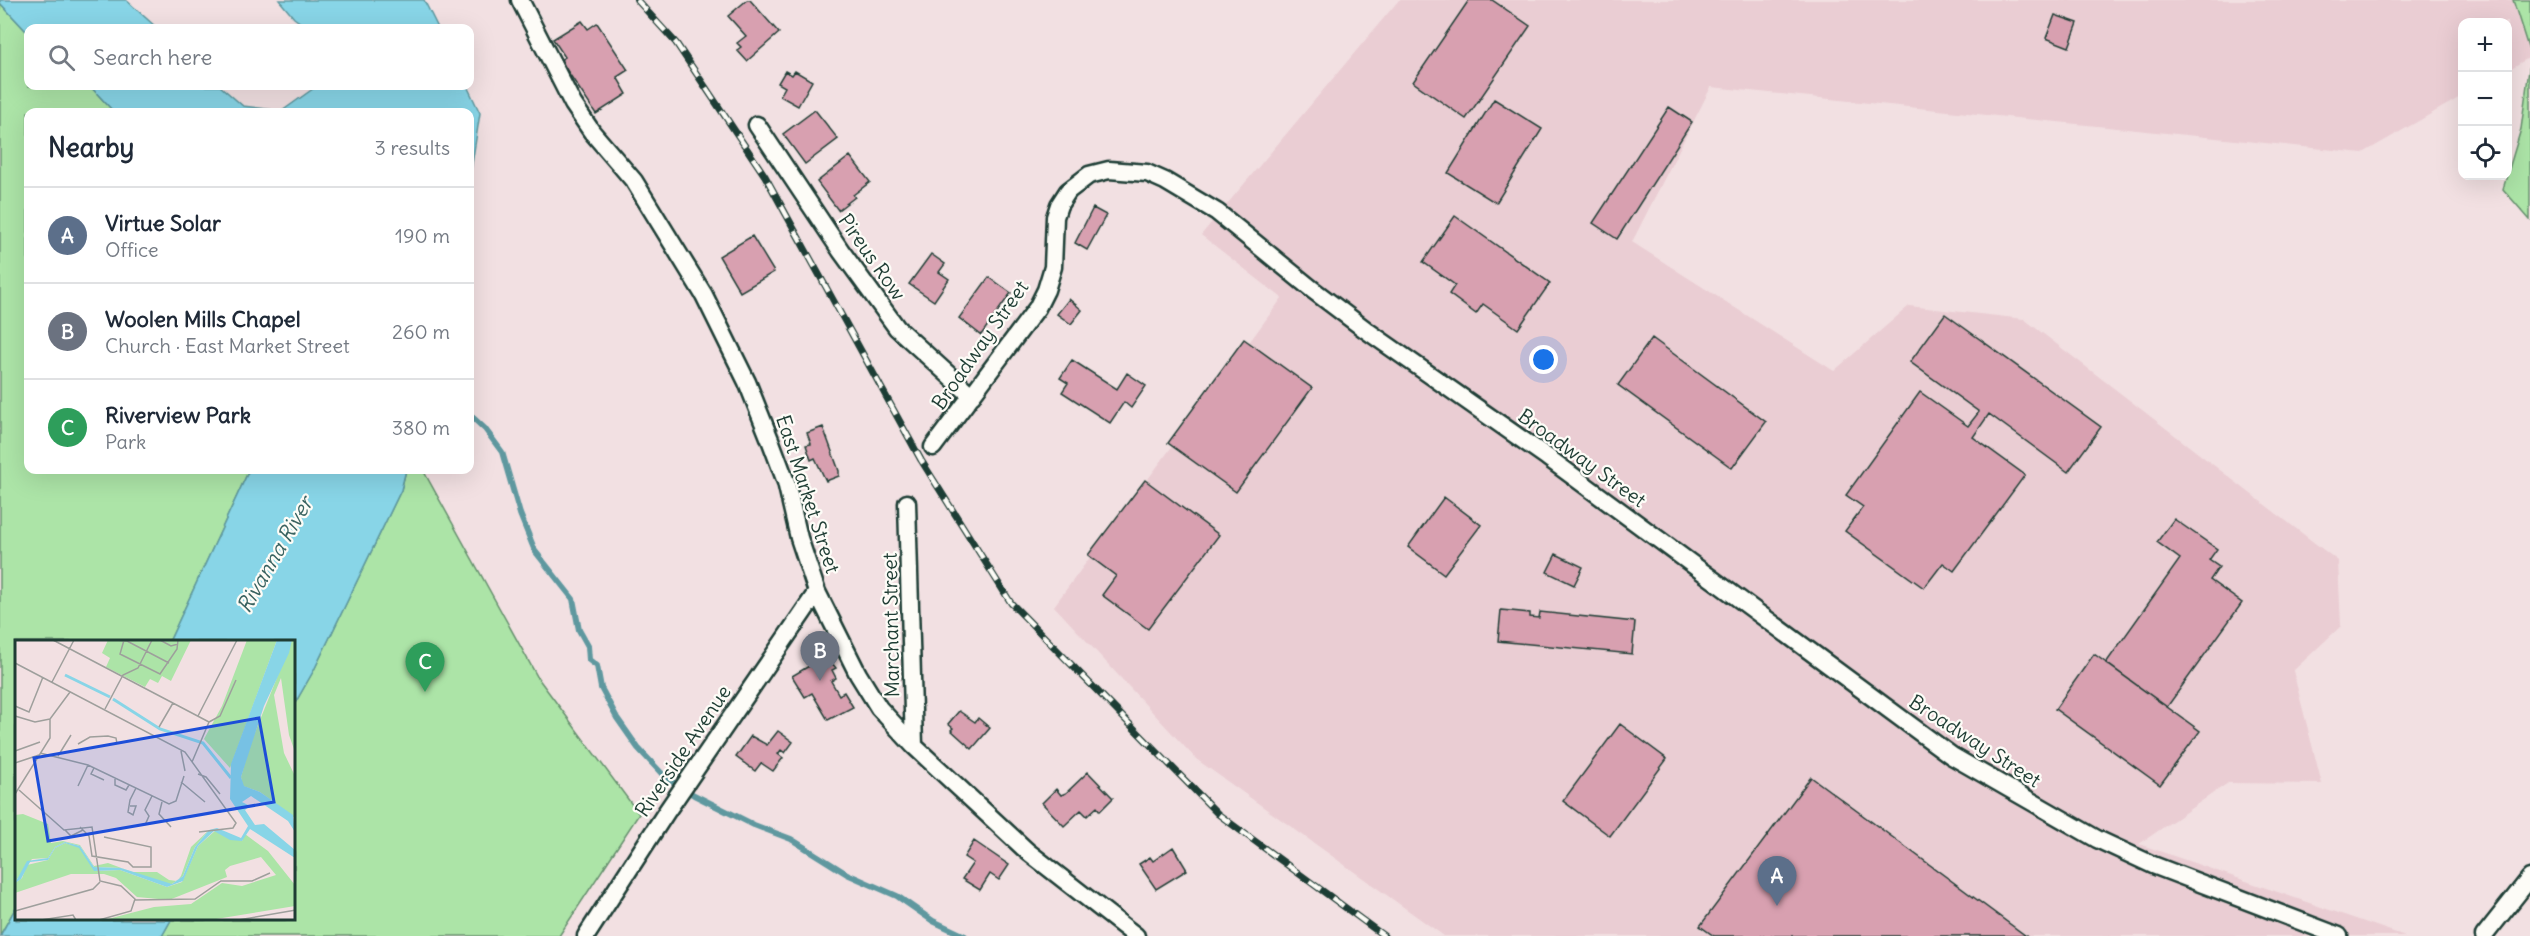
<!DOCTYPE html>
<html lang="en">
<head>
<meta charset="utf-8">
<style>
  :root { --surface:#fff; --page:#f2f2f3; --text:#1f2937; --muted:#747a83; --line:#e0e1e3; --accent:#ea580c }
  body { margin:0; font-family:Delius,sans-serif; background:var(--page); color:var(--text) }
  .controls { position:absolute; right:18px; top:18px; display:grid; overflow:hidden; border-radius:12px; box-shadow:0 6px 24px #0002 }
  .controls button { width:54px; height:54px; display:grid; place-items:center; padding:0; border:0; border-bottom:2px solid var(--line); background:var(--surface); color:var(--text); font:30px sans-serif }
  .you { position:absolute; left:1544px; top:360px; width:21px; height:21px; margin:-15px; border:4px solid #fff; border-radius:50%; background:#1a73e8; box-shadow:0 0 0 9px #1a73e833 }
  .badge { display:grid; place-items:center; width:39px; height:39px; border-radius:50%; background:var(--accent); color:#fff; font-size:20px; font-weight:700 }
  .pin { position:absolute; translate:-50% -50px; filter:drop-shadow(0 2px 3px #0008) }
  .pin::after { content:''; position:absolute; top:32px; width:21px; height:18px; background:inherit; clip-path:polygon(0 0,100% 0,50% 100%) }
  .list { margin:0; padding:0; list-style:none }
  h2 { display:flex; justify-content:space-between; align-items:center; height:78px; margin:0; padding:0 24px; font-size:26px }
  h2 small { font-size:20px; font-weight:400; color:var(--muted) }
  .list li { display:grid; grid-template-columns:39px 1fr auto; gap:18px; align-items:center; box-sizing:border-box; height:96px; padding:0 24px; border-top:2px solid var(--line) }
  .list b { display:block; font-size:22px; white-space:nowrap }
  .list p { margin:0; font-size:20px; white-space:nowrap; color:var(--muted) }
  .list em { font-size:20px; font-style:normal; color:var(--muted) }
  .icon { flex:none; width:33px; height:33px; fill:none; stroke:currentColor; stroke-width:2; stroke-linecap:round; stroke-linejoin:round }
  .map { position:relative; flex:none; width:2530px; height:936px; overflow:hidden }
  .search { position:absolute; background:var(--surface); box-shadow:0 6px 24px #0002; left:24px; top:24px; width:450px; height:66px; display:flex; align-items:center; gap:15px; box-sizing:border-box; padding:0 21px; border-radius:12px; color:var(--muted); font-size:22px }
  .panel { position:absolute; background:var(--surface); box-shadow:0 6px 24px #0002; left:24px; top:108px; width:450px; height:366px; border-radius:12px }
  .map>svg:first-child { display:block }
  .built { fill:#eacdd3 }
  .green { fill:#ace4a7; stroke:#66906e; stroke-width:1.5 }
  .water { fill:#88d5e7; stroke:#5e989f; stroke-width:1.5 }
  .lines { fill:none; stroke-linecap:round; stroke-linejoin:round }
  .stream { stroke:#5e989f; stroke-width:6 }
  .building { fill:#d8a0b0; stroke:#1f3d34; stroke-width:1.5 }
  .street-casing { stroke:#1f3d34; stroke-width:21 }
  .street { stroke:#fdfcf7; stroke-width:16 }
  .rail-casing { stroke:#1f3d34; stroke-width:7 }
  .rail { stroke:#fdfcf7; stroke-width:4.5; stroke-dasharray:14; stroke-linecap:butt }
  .labels { text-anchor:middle; stroke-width:4.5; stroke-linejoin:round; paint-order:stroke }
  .street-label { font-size:20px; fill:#1f3d34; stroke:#fdfcf7 }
  .water-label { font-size:21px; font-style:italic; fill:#396361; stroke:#fdfcf7 }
  .inset-river { fill:none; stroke:#88d5e7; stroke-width:3 }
  .inset-road { fill:none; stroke:#9e9f9c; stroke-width:1.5 }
  .view { fill:#1d4ed8; fill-opacity:0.15; stroke:#1d4ed8; stroke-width:3 }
  .inset-edge { fill:none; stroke:#1f3d34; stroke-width:3 }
</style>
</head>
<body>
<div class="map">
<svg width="2530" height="936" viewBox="0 0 2530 936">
  <rect width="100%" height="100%" fill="#f2e0e2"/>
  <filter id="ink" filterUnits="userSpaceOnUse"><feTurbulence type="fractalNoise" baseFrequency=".0167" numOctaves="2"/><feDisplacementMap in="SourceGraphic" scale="12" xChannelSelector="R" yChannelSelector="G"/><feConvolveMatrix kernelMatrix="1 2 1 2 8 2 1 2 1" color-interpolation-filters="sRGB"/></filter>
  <g filter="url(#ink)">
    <path class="built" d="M1399,0H2513L2530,57L2508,70V22H2462V96L2363,153L1711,87L1632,242L1834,371L1909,306L2024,319L2338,561L2341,626L2293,671L2322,784L2228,783L2139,844L2405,936H1444L1196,759L1054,606L1282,298L1201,235Z"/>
    <path class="green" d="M2513,0H2530V54Z
      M0,3L28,33V86H90L114,112H28V470H249L169,642H16V907L0,935Z
      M2530,62V220L2503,189L2521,129Z
      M406,470H423L538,678L639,814L559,936H162L171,920H294V705L314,670L401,490Z"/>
    <path class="water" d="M0,0H126L157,28H28V33L0,3Z
      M279,0H424L438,28H308L294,18Z
      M90,86H220L243,106L282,111L317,86H467L480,113L470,177V112H114Z
      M249,470H406L401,490L314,670L294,705V642H169Z
      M16,907V920H171L162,936H0Z"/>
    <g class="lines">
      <path class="stream" d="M470,415L485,429L502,452L520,514L535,551L573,599L579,630L588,646L589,660L597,666L601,688L617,718L638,748L665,777L694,795L754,825L791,839L847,874L897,896L933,921L965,936"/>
    </g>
    <path class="building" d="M747,0H750L779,33L747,61L737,50L741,47L737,43L746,36L728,16Z
      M1469,0H1492L1530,26L1466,119L1413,82Z
      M2055,15L2078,23L2069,47L2046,38Z
      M582,21L588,29L597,23L628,70L617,77L627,94L596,114L560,60L565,57L553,39Z
      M785,71L792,75L795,71L812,81L798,106L780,96L785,87L778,83Z
      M1494,99L1542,129L1496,203L1448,173Z
      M1669,107L1692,122L1617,239L1593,223Z
      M815,110L838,139L805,164L783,134Z
      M850,156L870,182L853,195L855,197L838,210L817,182Z
      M1093,208L1106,215L1087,250L1075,243Z
      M1455,216L1550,283L1518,329L1483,304L1476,314L1449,294L1455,285L1423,262Z
      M752,236L774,272L740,292L719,256Z
      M931,254L945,264L939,272L949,279L934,301L909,284Z
      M989,277L1011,293L981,335L959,318Z
      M1069,299L1082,310L1071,324L1057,314Z
      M1945,314L2101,427L2068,472L1989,414L1973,437L2025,475L1954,571L1943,563L1924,588L1845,531L1863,507L1846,495L1920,392L1968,426L1979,412L1910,362Z
      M1652,338L1766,422L1732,468L1618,385Z
      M1244,339L1312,388L1236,492L1168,443Z
      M1072,360L1117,389L1127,373L1146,386L1131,408L1124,402L1110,423L1062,392L1068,383L1060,378Z
      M823,427L839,471V476L826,481L815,458L811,460L806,445L811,444L807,433Z
      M1145,480L1219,535L1148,629L1102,595L1116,576L1088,555Z
      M1444,497L1481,525L1444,574L1408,547Z
      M2174,519L2217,549L2209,560L2219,567L2210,580L2242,603L2167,707L2106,663L2180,559L2157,542Z
      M1556,554L1583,567L1574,585L1547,572Z
      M1501,610L1530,613V617L1539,618L1540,612L1635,622L1632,654L1498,641Z
      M2094,654L2200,731L2160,785L2055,709Z
      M826,656L836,668L832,670L836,678L831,681L839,695L844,692L853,707L828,720L812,693L805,697L792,676Z
      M959,711L975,722L978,718L990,728L972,749L951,730L953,728L948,724Z
      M1620,724L1667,759L1610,836L1563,801Z
      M778,731L793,742L785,753L781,750L778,754L783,758L773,771L761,763L755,771L736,757L751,736L767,745Z
      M1088,772L1113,798L1100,811L1097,807L1087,816L1081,810L1064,826L1042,803L1056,789L1061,795L1066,793Z
      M1811,777L2026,936H1714L1700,926Z
      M974,841L1009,865L999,880L990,874L980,890L962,879L973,863L964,857Z
      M1173,847L1187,870L1156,889L1139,864L1150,857L1153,861Z"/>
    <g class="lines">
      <defs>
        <path id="street" d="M520,0L573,104L592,132L634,181L704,295L747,382L771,442L786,482L799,538L817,592L858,674L879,708L914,746L1027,851L1136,936
          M757,125L841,251L897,328L972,396
          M933,447L1037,308L1046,290L1053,267L1055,217L1059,205L1068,191L1089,175L1109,170L1147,173L1165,181L1217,212L1313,290L1366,330L1547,457L1952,756L2097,839L2153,865L2339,936
          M907,503L914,746
          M586,936L667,811L817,592
          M2484,936L2530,878"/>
      </defs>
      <use href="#street" class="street-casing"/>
      <use href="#street" class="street"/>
      <defs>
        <path id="rail" d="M637,0L676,43L765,176L921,460L1011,603L1218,814L1384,936"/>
      </defs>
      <use href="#rail" class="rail-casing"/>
      <use href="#rail" class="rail"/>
    </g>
  </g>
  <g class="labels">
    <g class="street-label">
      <text transform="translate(872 257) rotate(55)" y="7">Pireus Row</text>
      <text transform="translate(980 345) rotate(-55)" y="7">Broadway Street</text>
      <text transform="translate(1582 458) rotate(36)" y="7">Broadway Street</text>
      <text transform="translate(808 494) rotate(72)" y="7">East Market Street</text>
      <text transform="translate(891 625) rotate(-91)" y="7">Marchant Street</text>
      <text transform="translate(1975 741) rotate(33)" y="7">Broadway Street</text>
      <text transform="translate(683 751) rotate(-56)" y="7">Riverside Avenue</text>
    </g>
    <g class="water-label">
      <text transform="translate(275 555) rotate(-60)" y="7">Rivanna River</text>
    </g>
  </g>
  <g transform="translate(15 640)">
    <rect width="280" height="280" fill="#f2e0e2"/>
    <path d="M93,0H176L156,41L147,36L143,43L135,39L130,47L91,27L95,18L87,13ZM232,0H262L215,128L189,99L207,66ZM277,0H280V112L274,95L266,38L259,55L269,113L280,136V178L245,152L228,146L226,137L235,105ZM8,174L33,184L36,203L48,201L65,205L79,226L93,223L117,232H142L154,240L162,241L166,236L176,207L194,190L180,207L168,236L157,244H147L106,228L79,227L65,206L50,202L40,207L33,218L17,219L0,242V175ZM201,190L227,201L230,194L253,211L280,245V266L195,280H89L139,267L176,264L207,243L227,246L261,235L246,217L215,226L210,230L212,237L154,260L122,257L101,238L89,234H56L0,253V243L7,238L12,225L33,220L40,208L50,203L64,207L81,231L105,230L152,247L167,242L183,206Z" fill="#ace4a7"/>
    <path d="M262,0H277L274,13L249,66L226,137L229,146L245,152L278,175L280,192L273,181L236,156L227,162L235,166L230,170L240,185L249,184L280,210V218L235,189L227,201L215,200L199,191L183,206L168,241L152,247L105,230L79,231L64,208L50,203L40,208L33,220L15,222L6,239L0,243L12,221L33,218L40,207L50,202L65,206L79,227L106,228L157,244L168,236L180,207L194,190L202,188L226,198L233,186L215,159L216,124Z" fill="#88d5e7"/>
    <path class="inset-river" d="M50,35L95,57M98,59L145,89L188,103L216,138"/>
    <path class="inset-road" d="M38,0L194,82M101,0L112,1L154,23M109,0L105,14L145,34L162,9L163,0M145,0L156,6L163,4M0,23L170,112L221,183L218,188L184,192M37,42L59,0M0,66L14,72L28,37M90,69L108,35L123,28L137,0M0,76L20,82L35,79M183,76L222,0M194,82L205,76L221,40M144,87L158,63M63,104L75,97L93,96L101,98L102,104M0,111L25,102M166,111L170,131M25,113L73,125L154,164L161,161L169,136M43,116L56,95M177,122L194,82M0,123L24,115M79,128L76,134L89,140M183,134L191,137L205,154M100,138V145L111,150L114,145M166,142L190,162M63,146L73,125M4,150L49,190L77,187L85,241L106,246L121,260L180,259L206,241H237L255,233M0,154L35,98V79L55,52M147,162L144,174L156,187M115,166H121L118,175L113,172L115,160L121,148M130,185L134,176L130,170L137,156M65,187L74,196L77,216L113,222L118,227H136V207L89,197M50,190L56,196L68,190M0,271L78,249L85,242M26,280L58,275L61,280M84,280L116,271L120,259M223,280L281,270"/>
    <path class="view" d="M244,78L259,162L33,201L19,118Z"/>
    <rect width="280" height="280" class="inset-edge"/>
  </g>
</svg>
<div class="controls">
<button>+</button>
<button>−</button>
<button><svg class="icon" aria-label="locate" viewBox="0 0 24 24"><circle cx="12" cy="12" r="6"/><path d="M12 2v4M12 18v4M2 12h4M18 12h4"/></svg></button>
</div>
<div class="you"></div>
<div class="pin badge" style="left:1777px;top:906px;background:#5c6f8a">A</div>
<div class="pin badge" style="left:820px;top:681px;background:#6b7280">B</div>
<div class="pin badge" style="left:425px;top:692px;background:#2e9e5b">C</div>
<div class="search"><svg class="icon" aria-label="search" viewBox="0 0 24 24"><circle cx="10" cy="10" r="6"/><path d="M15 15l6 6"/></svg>Search here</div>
<section class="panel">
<h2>Nearby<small>3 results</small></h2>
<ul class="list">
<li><span class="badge" style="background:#5c6f8a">A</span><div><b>Virtue Solar</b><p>Office</p></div><em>190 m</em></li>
<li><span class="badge" style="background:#6b7280">B</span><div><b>Woolen Mills Chapel</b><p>Church · East Market Street</p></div><em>260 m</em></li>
<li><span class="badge" style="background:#2e9e5b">C</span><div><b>Riverview Park</b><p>Park</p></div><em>380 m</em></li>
</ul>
</section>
</div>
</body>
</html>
